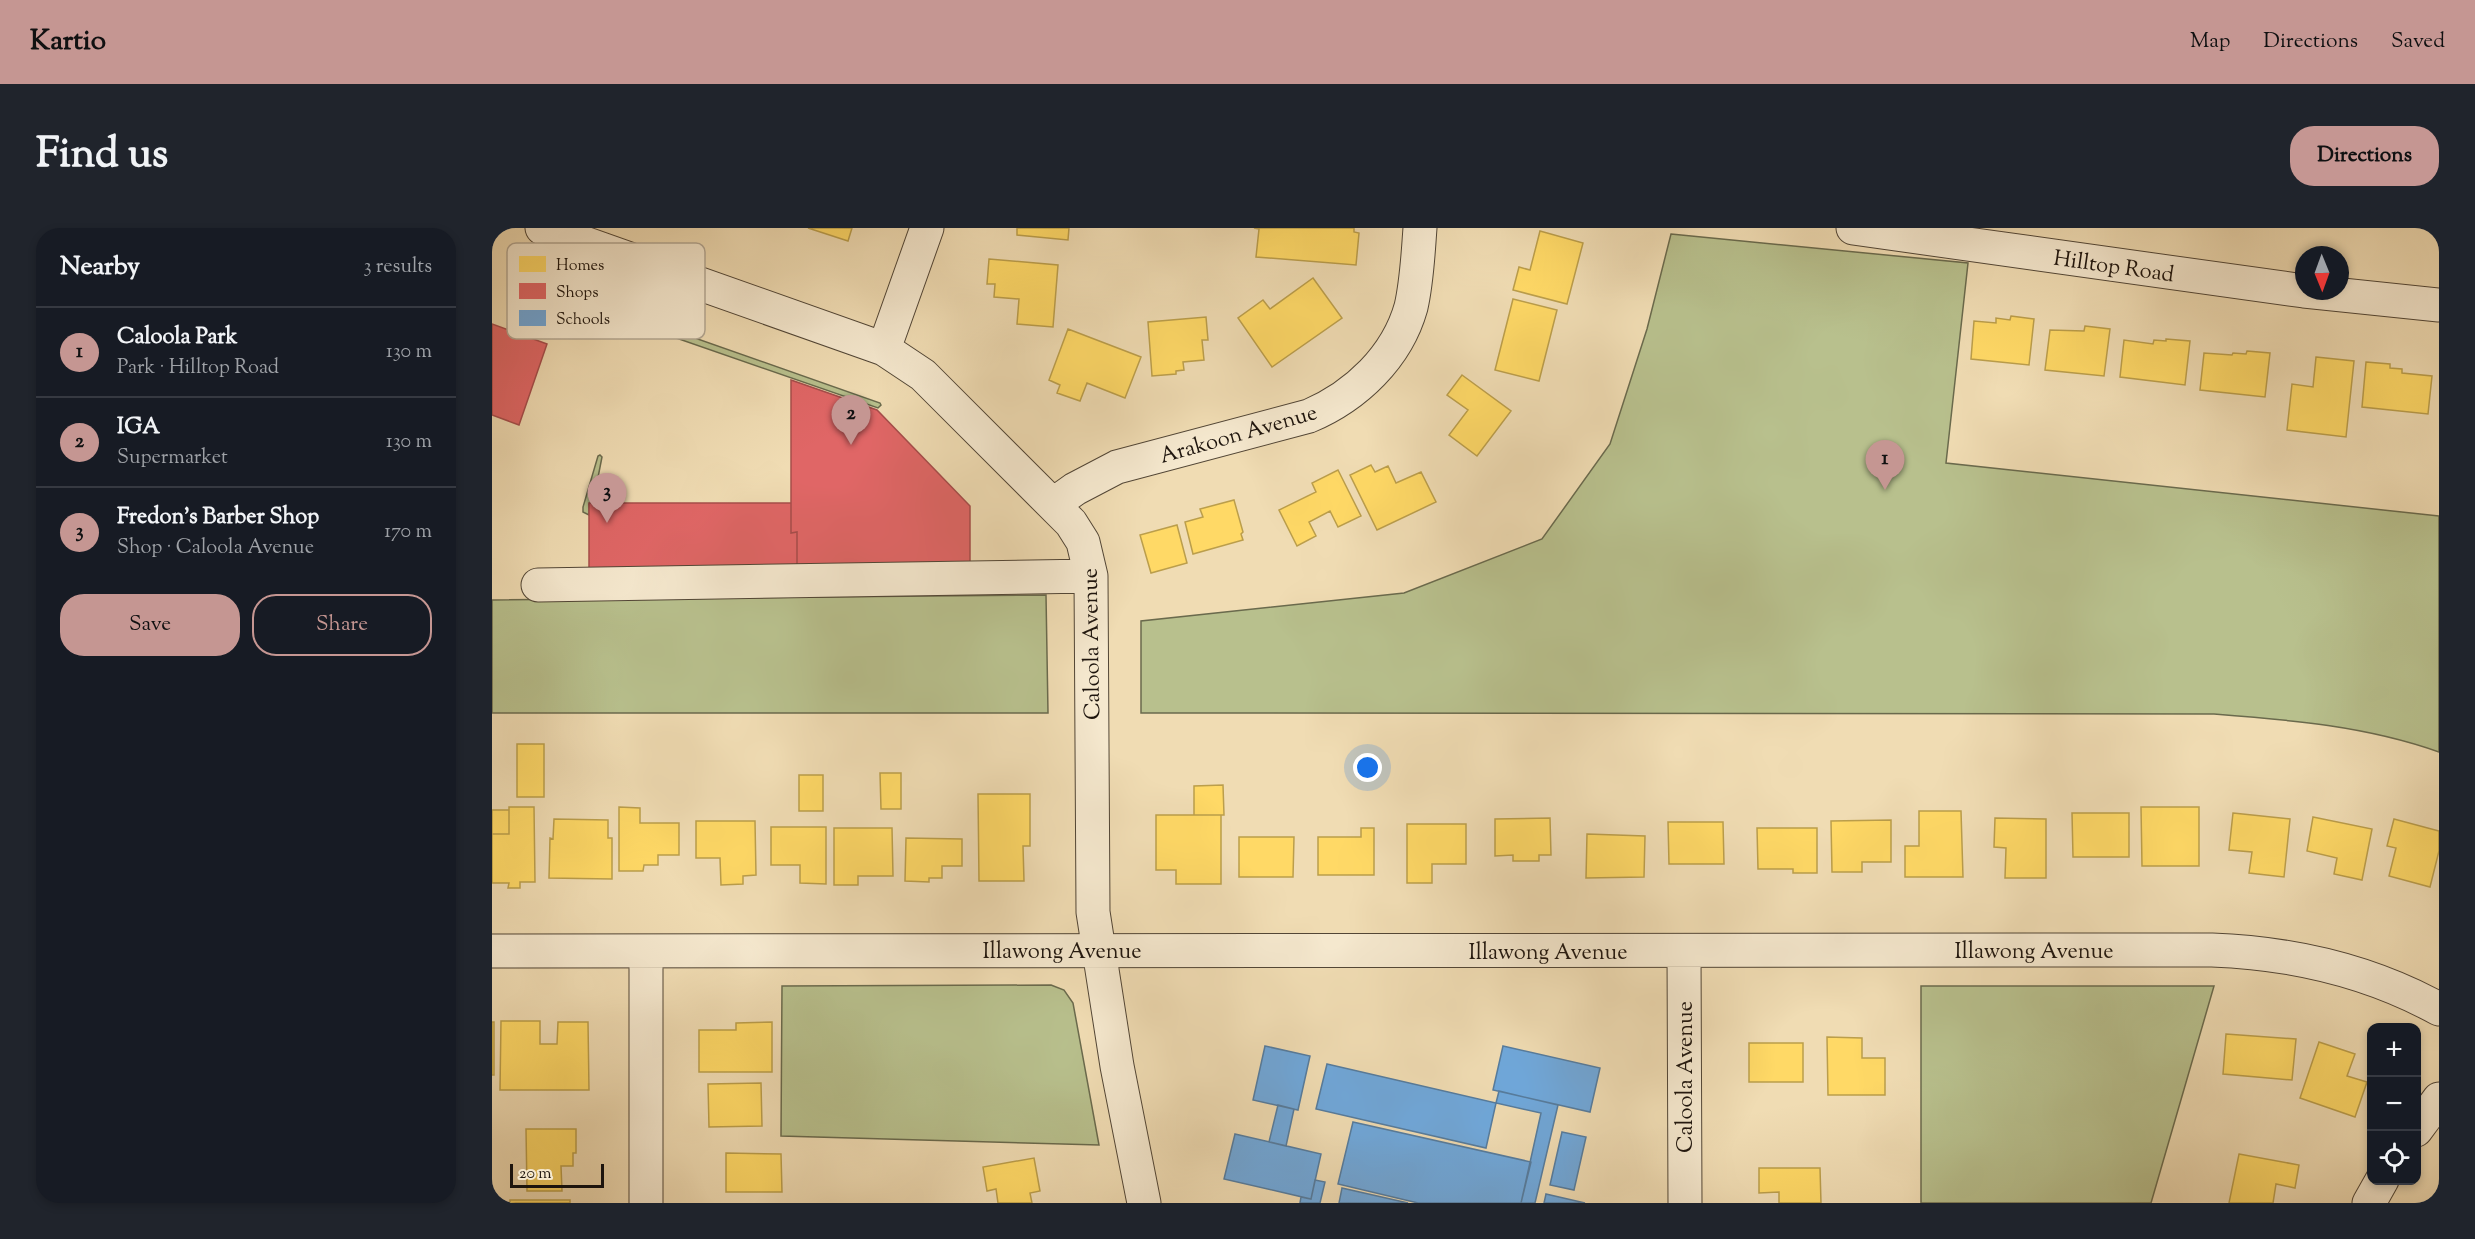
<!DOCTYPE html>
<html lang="en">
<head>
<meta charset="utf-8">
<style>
  :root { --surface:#171b24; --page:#20242c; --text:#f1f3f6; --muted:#9ea1a6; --line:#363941; --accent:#c59692 }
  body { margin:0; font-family:"Sorts Mill Goudy",serif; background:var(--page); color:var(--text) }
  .controls { position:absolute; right:18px; bottom:18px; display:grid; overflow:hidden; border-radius:12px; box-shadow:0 3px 9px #0003 }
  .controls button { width:54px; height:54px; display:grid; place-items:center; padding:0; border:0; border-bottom:2px solid var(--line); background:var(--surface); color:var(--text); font:30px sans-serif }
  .compass { position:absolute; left:1803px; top:18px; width:54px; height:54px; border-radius:50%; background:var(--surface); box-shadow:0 3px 9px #0003; rotate:179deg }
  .scale { position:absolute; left:18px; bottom:15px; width:94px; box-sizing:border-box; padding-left:6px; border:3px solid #1d140d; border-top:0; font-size:16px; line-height:21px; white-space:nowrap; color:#1d140d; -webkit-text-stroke:4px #f5e8ce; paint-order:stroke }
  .you { position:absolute; left:876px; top:540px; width:21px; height:21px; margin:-15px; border:4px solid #fff; border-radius:50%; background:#1a73e8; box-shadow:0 0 0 9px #1a73e833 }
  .badge { display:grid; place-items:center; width:39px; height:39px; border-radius:50%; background:var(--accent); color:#111; font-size:20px; font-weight:700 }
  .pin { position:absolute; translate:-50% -50px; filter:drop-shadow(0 2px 3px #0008) }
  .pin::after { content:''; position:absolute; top:32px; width:21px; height:18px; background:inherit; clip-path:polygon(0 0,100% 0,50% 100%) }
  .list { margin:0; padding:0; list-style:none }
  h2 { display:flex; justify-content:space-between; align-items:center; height:78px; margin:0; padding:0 24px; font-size:26px }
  h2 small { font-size:20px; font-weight:400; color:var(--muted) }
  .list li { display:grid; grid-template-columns:39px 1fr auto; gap:18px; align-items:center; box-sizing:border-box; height:90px; padding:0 24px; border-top:2px solid var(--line) }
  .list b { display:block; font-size:22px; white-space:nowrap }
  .list p { margin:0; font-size:20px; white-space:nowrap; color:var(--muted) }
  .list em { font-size:20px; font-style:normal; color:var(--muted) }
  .actions { display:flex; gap:12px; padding:18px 24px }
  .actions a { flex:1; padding:14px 0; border:2px solid var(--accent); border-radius:24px; text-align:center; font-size:21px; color:var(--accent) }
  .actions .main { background:var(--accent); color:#111 }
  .icon { flex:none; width:33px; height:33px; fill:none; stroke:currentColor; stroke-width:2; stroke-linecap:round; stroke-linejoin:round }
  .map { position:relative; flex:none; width:1947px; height:975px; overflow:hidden; border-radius:24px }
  header { display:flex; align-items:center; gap:36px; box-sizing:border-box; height:84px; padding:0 30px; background:var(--accent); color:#111 }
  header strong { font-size:28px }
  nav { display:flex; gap:33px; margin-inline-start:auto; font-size:21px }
  .intro { display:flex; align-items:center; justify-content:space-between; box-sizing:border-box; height:144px; padding:0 36px }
  h1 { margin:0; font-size:42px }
  .button { padding:15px 27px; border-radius:24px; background:var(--accent); color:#111; font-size:21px; font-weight:700 }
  main { display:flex; gap:36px; padding:0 36px }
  aside { flex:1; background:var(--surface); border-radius:24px; box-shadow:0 3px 9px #0003 }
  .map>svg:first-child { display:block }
  .green { fill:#b8c08d; stroke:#6a6a4d; stroke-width:1.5 }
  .homes { fill:#ffd966; stroke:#bb9e4b; stroke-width:1.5 }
  .shops { fill:#e06666; stroke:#a64d4b; stroke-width:1.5 }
  .schools { fill:#6fa8dc; stroke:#567c9e; stroke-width:1.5 }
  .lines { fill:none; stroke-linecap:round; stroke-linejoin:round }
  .minor-casing { stroke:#524636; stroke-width:35 }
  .minor { stroke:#f5e8ce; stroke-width:33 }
  .labels { text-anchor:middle; stroke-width:6; stroke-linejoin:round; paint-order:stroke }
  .street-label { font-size:22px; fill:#1d140d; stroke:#f5e8ce }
  .key { fill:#f5e8ce; stroke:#b4a894; stroke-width:1.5 }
  .key-label { font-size:16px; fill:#1d140d }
</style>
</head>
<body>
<header>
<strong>Kartio</strong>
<nav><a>Map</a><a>Directions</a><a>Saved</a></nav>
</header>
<div class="intro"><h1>Find us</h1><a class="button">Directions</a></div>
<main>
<aside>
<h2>Nearby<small>3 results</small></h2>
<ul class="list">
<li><span class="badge">1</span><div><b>Caloola Park</b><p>Park · Hilltop Road</p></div><em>130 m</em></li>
<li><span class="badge">2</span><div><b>IGA</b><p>Supermarket</p></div><em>130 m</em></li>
<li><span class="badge">3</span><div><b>Fredon's Barber Shop</b><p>Shop · Caloola Avenue</p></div><em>170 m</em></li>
</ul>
<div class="actions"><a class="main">Save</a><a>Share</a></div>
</aside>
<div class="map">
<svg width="1947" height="975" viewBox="0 0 1947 975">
  <rect width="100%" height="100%" fill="#f0dcb3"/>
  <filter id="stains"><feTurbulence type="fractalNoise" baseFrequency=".00333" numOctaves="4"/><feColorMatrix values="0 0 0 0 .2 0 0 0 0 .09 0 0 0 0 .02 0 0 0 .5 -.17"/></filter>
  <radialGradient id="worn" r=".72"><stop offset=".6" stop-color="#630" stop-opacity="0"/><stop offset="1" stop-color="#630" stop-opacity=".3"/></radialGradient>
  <path class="green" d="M1179,6L1476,35L1454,235L1947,288V524C1874,498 1799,492 1722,486L649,485V393L912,365L1050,311L1118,216L1155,101Z
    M143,89L388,175L389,177L386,180L141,95Z
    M108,227L110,229L101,275L97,276V287L91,284V279L106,228Z
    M554,367L556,485H0V372Z
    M559,757L572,762L581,775L607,917L289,908L290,758Z
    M1429,758H1722L1659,975H1429Z"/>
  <path class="homes" d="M316,0H360L356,13Z
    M525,0H577L576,12L525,7Z
    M862,0V4L867,5L864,37L764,29L767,1L762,0Z
    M1048,3L1091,15L1075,76L1021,62L1027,39L1038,42Z
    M497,31L566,37L561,99L525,96L527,71L502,69L503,56H495Z
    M821,50L850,90L780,139L746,90L771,72L778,81Z
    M1021,71L1065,82L1047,153L1003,142Z
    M1519,88L1542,91L1537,137L1479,131L1482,93L1504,95V90L1518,92Z
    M714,89L716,112H710L712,132L691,134L692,142L684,143V146L660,148L656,94Z
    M1593,98L1618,101L1612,148L1553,142L1558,102L1592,103Z
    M576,101L649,129L633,170L595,155L588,173L565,165L568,157L557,152Z
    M1674,111L1698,113L1693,157L1628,149L1632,112L1661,116L1662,112L1674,113Z
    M1755,123L1778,125L1773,169L1708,162L1712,125L1740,127L1741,125L1754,126Z
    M1824,129L1862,133L1854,209L1795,202L1800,156L1821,159Z
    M1874,134L1898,136V140L1910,141V145L1940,148L1936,186L1870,179Z
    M970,147L1019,183L985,228L957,207L976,182L955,167Z
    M879,237L883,244L896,238L904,255L929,244L944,274L885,302L858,247Z
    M846,242L869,288L846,299L838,283L817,294L824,308L805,318L787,282L824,264L820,255Z
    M742,272L751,304L749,306L751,312L701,326L693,294L711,289L708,281Z
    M685,297L695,335L659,345L648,307Z
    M25,516H52V569H25Z
    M388,545H409V581H389Z
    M307,547H331V583H307Z
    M731,557L732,587H702V558Z
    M486,566H538V618H531L532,653H487Z
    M17,579H42L43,654H28V660H16L17,655H0V606H17Z
    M127,579L148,580V595H187V627H166V637H152L151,643H127Z
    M1649,579H1707V638H1650Z
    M0,582H17V606H0Z
    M1427,583H1469L1471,649H1413V618H1427Z
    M1580,585H1637V629H1581Z
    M1741,585L1798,591L1792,649L1757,645L1760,624L1737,622Z
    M664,587H729V656H684V642H664Z
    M1821,589L1880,601L1870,652L1842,646L1845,630L1815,623Z
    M1058,590L1059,627H1047V633H1021V627L1003,628V591Z
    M1503,590L1554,591V650H1513L1514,620L1502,619Z
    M62,591L116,592V610H120V651L57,650L58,610L61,611Z
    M1902,591L1947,603V623L1938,659L1897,648L1904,620L1895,618Z
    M1399,592V634H1370V644H1340L1339,593Z
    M204,593H263L264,647L251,648V656L229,657L228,630H204Z
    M1176,594H1231L1232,636H1177Z
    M915,596H974V636H940V655H915Z
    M279,599H334V656L308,655V637H279Z
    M342,600H400L401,648H366V657H342Z
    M869,600H882V647H826V609H869Z
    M1265,600H1325V645H1301V641H1266Z
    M1095,606L1153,608L1152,649L1094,650Z
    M747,609H802L801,649H747Z
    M414,610L470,611V638H450V650H437V654L413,653Z
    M9,793H48V816H65L66,794H96L97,862H8Z
    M0,794H2V847H0Z
    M280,794V844H207V802H244V795Z
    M1734,806L1804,811L1800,852L1731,846Z
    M1335,809L1370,810V830H1393V867H1336Z
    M1827,814L1863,826L1855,848L1875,854L1863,889L1808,870Z
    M1257,815H1311V854H1257Z
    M269,855L270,898L217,899L216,856Z
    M34,901H84V925H81V938H69L70,963H35Z
    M234,925L289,926L290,964H234Z
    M1747,926L1807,937L1803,960L1784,956L1781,975H1737Z
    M542,930L548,963L538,965L540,975H506L504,961L495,963L491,939Z
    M1267,940H1328L1329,975H1287V964L1267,965Z
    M18,972H78V975H18Z"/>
  <path class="shops" d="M0,96L55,116L27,197L0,187Z
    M299,152L385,182L478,278V344H305V304L299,305Z
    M97,275H299V305L305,304V346L97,347Z"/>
  <path class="schools" d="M773,818L818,828L806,882L761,872Z
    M1011,818L1108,840L1098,884L1001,862Z
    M835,836L1004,875L994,920L824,881Z
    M1007,863L1066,877L1043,975H1029L1049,885L1004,875Z
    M786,877L802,881L794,918L777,914Z
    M861,894L1039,934L1029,975H926L846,956Z
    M1070,904L1094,909L1082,962L1058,957Z
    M743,906L829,926L819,971L732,951Z
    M823,952L833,954L828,975H808L809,969L819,971Z
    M850,960L916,975H847Z
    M1054,966L1093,975H1052Z"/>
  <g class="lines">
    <defs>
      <path id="minor" d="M50,0L392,121L431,147L579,295L591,314L599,348L601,684L625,838L652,975
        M1361,0L1812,63
        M1812,63L1947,77
        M392,121L435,0
        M562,276L583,261L625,239L817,188C864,168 905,129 919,79C925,53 926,26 928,0
        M46,357L599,348
        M0,723L1720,722C1800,725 1876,742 1947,781
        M1192,723L1193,975
        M1924,902L1947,871
        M154,975V723
        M1877,975L1890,952"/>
    </defs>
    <use href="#minor" class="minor-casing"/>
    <use href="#minor" class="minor"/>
  </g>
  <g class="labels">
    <g class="street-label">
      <text transform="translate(1622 37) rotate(8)" y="8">Hilltop Road</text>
      <text transform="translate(746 205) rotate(-16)" y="8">Arakoon Avenue</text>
      <text transform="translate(598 416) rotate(-91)" y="8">Caloola Avenue</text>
      <text x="570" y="730">Illawong Avenue</text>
      <text x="1542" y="730">Illawong Avenue</text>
      <text x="1056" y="731">Illawong Avenue</text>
      <text transform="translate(1192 849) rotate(-90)" y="8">Caloola Avenue</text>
    </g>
  </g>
  <rect x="15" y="15" width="198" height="96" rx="9" class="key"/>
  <rect x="27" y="28" width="27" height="16" fill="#ffd966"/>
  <rect x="27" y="55" width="27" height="16" fill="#e06666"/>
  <rect x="27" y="82" width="27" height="16" fill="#6fa8dc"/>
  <g class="key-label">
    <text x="64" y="42">Homes</text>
    <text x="64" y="69">Shops</text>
    <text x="64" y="96">Schools</text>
  </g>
  <rect width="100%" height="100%" filter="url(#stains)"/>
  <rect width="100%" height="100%" fill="url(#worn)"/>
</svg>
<div class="controls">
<button>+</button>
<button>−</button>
<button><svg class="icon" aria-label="locate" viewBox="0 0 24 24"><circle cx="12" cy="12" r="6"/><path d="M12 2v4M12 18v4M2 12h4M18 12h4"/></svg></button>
</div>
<svg class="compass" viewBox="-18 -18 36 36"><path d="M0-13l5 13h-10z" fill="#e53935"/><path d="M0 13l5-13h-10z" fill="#9ea1a6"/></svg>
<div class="scale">20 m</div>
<div class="you"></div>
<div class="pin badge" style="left:1393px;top:262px">1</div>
<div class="pin badge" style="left:359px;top:217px">2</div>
<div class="pin badge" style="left:115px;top:295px">3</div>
</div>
</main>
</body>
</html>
